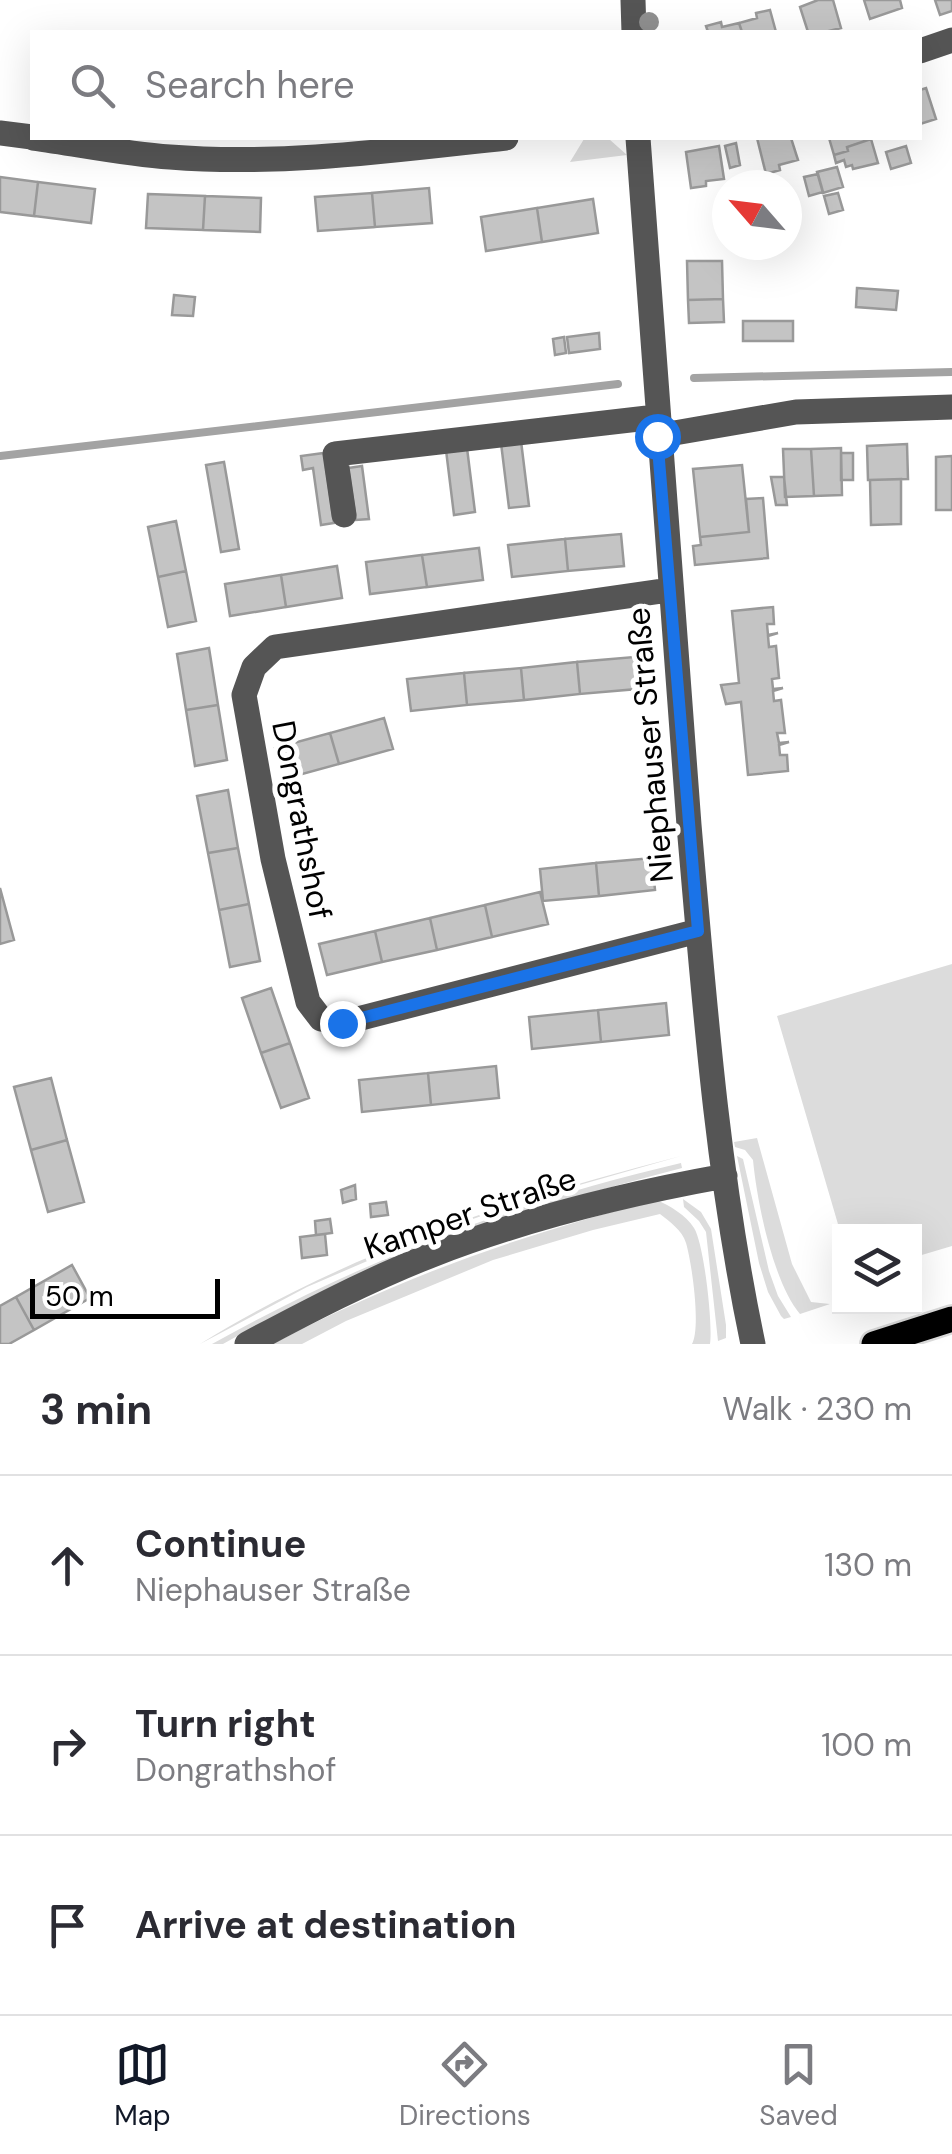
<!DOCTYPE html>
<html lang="en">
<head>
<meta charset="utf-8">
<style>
  :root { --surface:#fff; --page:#f7f7f7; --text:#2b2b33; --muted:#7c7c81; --line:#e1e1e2; --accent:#111827 }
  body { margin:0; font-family:"DM Sans",sans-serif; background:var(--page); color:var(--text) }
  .controls { position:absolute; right:30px; bottom:30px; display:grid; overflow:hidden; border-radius:0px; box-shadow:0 10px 40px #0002 }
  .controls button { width:90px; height:90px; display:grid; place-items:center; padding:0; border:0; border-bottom:2px solid var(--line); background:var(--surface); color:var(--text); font:50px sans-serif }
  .compass { position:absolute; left:712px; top:170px; width:90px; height:90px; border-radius:50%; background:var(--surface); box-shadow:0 10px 40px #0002; rotate:298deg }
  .scale { position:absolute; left:30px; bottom:25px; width:190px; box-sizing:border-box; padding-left:10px; border:5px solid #000; border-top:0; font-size:28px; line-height:35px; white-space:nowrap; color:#000; -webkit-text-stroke:8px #fff; paint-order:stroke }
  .stop { position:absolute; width:30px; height:30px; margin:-22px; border:8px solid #1a73e8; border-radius:50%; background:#fff }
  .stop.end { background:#1a73e8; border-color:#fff; box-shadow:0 2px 10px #0008 }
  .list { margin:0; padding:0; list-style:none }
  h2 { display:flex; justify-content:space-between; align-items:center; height:130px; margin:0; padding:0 40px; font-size:42px }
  h2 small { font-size:32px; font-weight:400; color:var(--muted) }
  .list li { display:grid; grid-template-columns:65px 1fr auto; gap:30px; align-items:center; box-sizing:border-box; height:180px; padding:0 40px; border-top:2px solid var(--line) }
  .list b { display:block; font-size:38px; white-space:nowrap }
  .list p { margin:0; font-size:32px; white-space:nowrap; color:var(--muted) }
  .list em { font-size:32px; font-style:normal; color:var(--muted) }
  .icon { flex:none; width:55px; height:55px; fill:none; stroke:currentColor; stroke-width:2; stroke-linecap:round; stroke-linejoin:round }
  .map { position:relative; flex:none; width:952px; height:1344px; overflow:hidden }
  .search { position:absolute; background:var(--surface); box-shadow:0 10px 40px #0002; left:30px; right:30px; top:30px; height:110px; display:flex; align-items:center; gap:25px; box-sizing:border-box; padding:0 35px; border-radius:0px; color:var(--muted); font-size:38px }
  .sheet { height:670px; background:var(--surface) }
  nav { display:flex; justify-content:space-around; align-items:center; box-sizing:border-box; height:140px; border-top:2px solid var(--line); background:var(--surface); font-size:28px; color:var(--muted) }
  nav a { display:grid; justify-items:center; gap:5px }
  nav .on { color:var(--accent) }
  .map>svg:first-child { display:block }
  .green { fill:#dcdcdc }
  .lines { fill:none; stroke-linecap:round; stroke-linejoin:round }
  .stream { stroke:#a3a3a3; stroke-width:8 }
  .building { fill:#c4c4c4; stroke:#999; stroke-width:2.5 }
  .major-casing { stroke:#dbdbdb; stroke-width:30 }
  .minor { stroke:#555; stroke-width:25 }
  .major { stroke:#000; stroke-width:25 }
  .tree { fill:#8f8f8f }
  .route { stroke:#1a73e8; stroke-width:12 }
  .labels { text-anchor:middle; stroke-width:10; stroke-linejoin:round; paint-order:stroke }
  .street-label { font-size:32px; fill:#000; stroke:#fff }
</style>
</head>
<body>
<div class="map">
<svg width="952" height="1344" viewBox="0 0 952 1344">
  <rect width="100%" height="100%" fill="#fff"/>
  <path class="green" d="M593,138L609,139L627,155L570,162L584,139Z
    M952,964V1246L915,1257L914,1232L840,1231L777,1016Z
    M757,1138L792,1264L811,1302L830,1304L800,1314C773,1282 757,1202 753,1160L745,1150L735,1147L734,1142Z
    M681,1156L527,1200L430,1234L307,1287L200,1344C348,1252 513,1199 681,1156Z
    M737,1156L743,1159L769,1271L778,1296L791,1317L784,1319L781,1316L768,1292L759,1263Z
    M681,1163L682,1168C515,1211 374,1260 223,1344H212C365,1259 511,1203 681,1163Z
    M683,1199L701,1212L711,1229L726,1325V1338L718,1341L706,1232L699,1221L684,1207Z
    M657,1200C670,1206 686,1215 694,1228C704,1243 713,1325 710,1344H692C701,1328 692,1263 686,1243C682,1230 670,1222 660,1214L593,1230L493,1260L346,1321L302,1344H273C396,1279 522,1234 657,1200Z"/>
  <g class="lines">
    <path class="stream" d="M694,378L952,372
      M0,456L618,384"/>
  </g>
  <path class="building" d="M833,0L841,28L825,32H808L800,7L818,0Z
    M864,0H900L902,8L870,19Z
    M935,0H952V11L940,15Z
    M770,10L776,32H742L739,23L757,18L756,13Z
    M721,22L722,27L739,23L742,32H708L706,26Z
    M926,88L936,119L920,124V90Z
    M757,138H791L798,160L779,165L780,170L766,174Z
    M829,138H864L865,141L847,147L848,151L834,155Z
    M871,139L878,163L853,169L852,165L846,167L844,160L836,163L834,155L848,151L847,147Z
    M736,143L740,165L730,168L725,146Z
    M719,146L724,179L706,181V186L691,188L686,152Z
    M906,146L911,163L891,169L886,152Z
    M837,167L843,187L823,193L817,172Z
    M818,174L823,192L809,196L804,177Z
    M0,177L38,182L34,216L0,212Z
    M38,182L95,189L91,223L34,216Z
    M429,188L432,223L375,227L372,193Z
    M372,193L375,227L318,231L315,197Z
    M838,193L843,210L829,214L824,196Z
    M148,194L205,196L203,230L146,228Z
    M205,196L261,198L260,232L203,230Z
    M593,199L598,233L542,242L537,208Z
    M537,208L542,242L486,251L481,217Z
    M687,261H722L723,299L688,300Z
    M857,288L898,291L896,310L856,307Z
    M174,295L195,297L193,316L172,315Z
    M723,299L724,322L689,323L688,300Z
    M743,321H793V341H743Z
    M599,333L600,349L569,353L567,337Z
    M564,337L566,353L555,355L553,339Z
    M521,441L529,506L509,508L501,443Z
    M907,444L908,479L868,480L867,446Z
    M467,448L475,512L454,515L446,450Z
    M841,448L842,495L814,496L811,449Z
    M783,449H811L814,496L785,497Z
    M324,453L334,523L321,525L313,468L303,470L301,456Z
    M841,453H853V480H841Z
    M952,456V510H936V457Z
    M224,462L239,549L221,552L206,465Z
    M742,465L749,532L700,537L693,469Z
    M362,466L369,519L356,520L348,468Z
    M771,477H784L787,505H776Z
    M901,479V524L871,525L870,480Z
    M763,498L768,558L695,565L693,546L701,545L700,537L749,532L746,499Z
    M176,521L186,571L158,577L148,527Z
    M621,534L624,566L568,571L565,539Z
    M565,539L568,571L512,577L508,545Z
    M479,548L483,580L427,587L422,555Z
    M422,555L427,587L370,594L366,562Z
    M337,566L342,598L286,607L281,575Z
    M186,571L196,621L168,627L158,577Z
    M281,575L286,607L230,616L225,584Z
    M773,607L774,624H767L768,635L778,633L768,636L769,647L776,646L779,678L772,679L773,689L783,688L773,691L774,701L781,700L785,733H777L779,743L789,742L779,745L780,755H787L788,771L748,775L741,702L726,704L721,685L739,683L732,611Z
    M209,648L218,705L186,710L177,654Z
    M634,657L637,689L580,694L577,662Z
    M577,662L580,694L524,700L521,668Z
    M521,668L524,700L467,705L464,673Z
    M464,673L467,705L411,711L407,679Z
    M218,705L227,760L195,766L186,710Z
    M384,718L393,749L339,764L330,733Z
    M330,733L339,764L284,779L275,748Z
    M228,790L238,848L208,853L197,796Z
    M238,848L249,904L219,910L208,853Z
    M652,858L655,890L599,896L596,863Z
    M596,863L599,896L543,901L540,869Z
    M0,888L14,940L0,944Z
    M540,892L548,924L492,937L485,905Z
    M249,904L260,961L230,967L219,910Z
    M485,905L492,937L437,950L430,918Z
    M430,918L437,950L382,962L375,931Z
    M375,931L382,962L327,975L319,944Z
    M271,988L290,1043L261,1053L242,998Z
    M666,1003L669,1035L601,1042L598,1010Z
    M598,1010L601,1042L532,1049L529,1017Z
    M290,1043L309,1098L281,1108L261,1053Z
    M496,1066L499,1098L431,1105L428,1073Z
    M428,1073L431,1105L362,1112L359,1080Z
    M51,1078L67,1140L31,1150L14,1087Z
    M67,1140L84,1202L48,1212L31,1150Z
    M355,1185L356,1199L343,1203L341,1190Z
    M386,1202L388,1215L371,1217L370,1204Z
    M330,1219L332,1233L316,1235L315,1221Z
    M325,1234L327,1255L302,1258L300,1237Z
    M72,1265L90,1298L34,1330L16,1297Z
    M16,1297L34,1330L9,1344H0V1306Z"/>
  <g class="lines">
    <defs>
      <path id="major" d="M874,1344L952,1319"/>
    </defs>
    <use href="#major" class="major-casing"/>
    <path class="minor" d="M633,0L634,32
      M920,51L952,40
      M0,133L32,137
      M33,138C78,144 124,154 170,157C282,166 395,150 506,138
      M638,138C653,367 670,596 689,825C704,998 717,1174 753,1344
      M657,436L796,412L952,407
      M344,515L335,454L656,417
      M669,590L275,647L254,667L244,695L273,859L308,1002L321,1019L342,1023L698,931
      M247,1344C307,1312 368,1280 432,1255C527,1218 625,1194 725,1176"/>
    <use href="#major" class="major"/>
  </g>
  <circle class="tree" cx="649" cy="22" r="10"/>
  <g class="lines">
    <path class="route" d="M342,1023L698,931L657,436"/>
  </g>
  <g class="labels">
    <g class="street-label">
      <text transform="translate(650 745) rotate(-95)" y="11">Niephauser Straße</text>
      <text transform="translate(302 820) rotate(79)" y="11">Dongrathshof</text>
      <text transform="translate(470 1213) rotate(-19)" y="11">Kamper Straße</text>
    </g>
  </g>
</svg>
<div class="controls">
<button><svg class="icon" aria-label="layers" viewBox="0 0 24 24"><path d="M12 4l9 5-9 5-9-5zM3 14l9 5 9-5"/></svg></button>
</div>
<svg class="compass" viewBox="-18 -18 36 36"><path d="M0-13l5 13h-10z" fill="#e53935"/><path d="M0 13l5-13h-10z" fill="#7c7c81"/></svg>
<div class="scale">50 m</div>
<div class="stop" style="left:657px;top:436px"></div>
<div class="stop end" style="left:342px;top:1023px"></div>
<div class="search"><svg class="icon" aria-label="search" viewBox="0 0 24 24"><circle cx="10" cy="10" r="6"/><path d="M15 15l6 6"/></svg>Search here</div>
</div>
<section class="sheet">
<h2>3 min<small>Walk · 230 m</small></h2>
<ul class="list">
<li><svg class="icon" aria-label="ahead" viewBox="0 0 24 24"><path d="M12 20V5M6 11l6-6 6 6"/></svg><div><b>Continue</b><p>Niephauser Straße</p></div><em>130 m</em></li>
<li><svg class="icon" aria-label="right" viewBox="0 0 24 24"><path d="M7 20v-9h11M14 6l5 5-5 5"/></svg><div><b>Turn right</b><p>Dongrathshof</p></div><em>100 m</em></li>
<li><svg class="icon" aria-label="arrive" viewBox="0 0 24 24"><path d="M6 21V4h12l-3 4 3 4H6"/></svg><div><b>Arrive at destination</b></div></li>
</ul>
</section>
<nav>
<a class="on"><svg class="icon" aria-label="map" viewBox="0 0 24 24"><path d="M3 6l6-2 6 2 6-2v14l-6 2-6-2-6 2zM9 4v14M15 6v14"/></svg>Map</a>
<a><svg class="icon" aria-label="directions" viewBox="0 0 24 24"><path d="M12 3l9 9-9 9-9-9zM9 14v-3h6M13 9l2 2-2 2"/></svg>Directions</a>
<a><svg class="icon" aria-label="saved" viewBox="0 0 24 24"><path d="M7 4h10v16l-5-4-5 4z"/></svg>Saved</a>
</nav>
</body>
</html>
